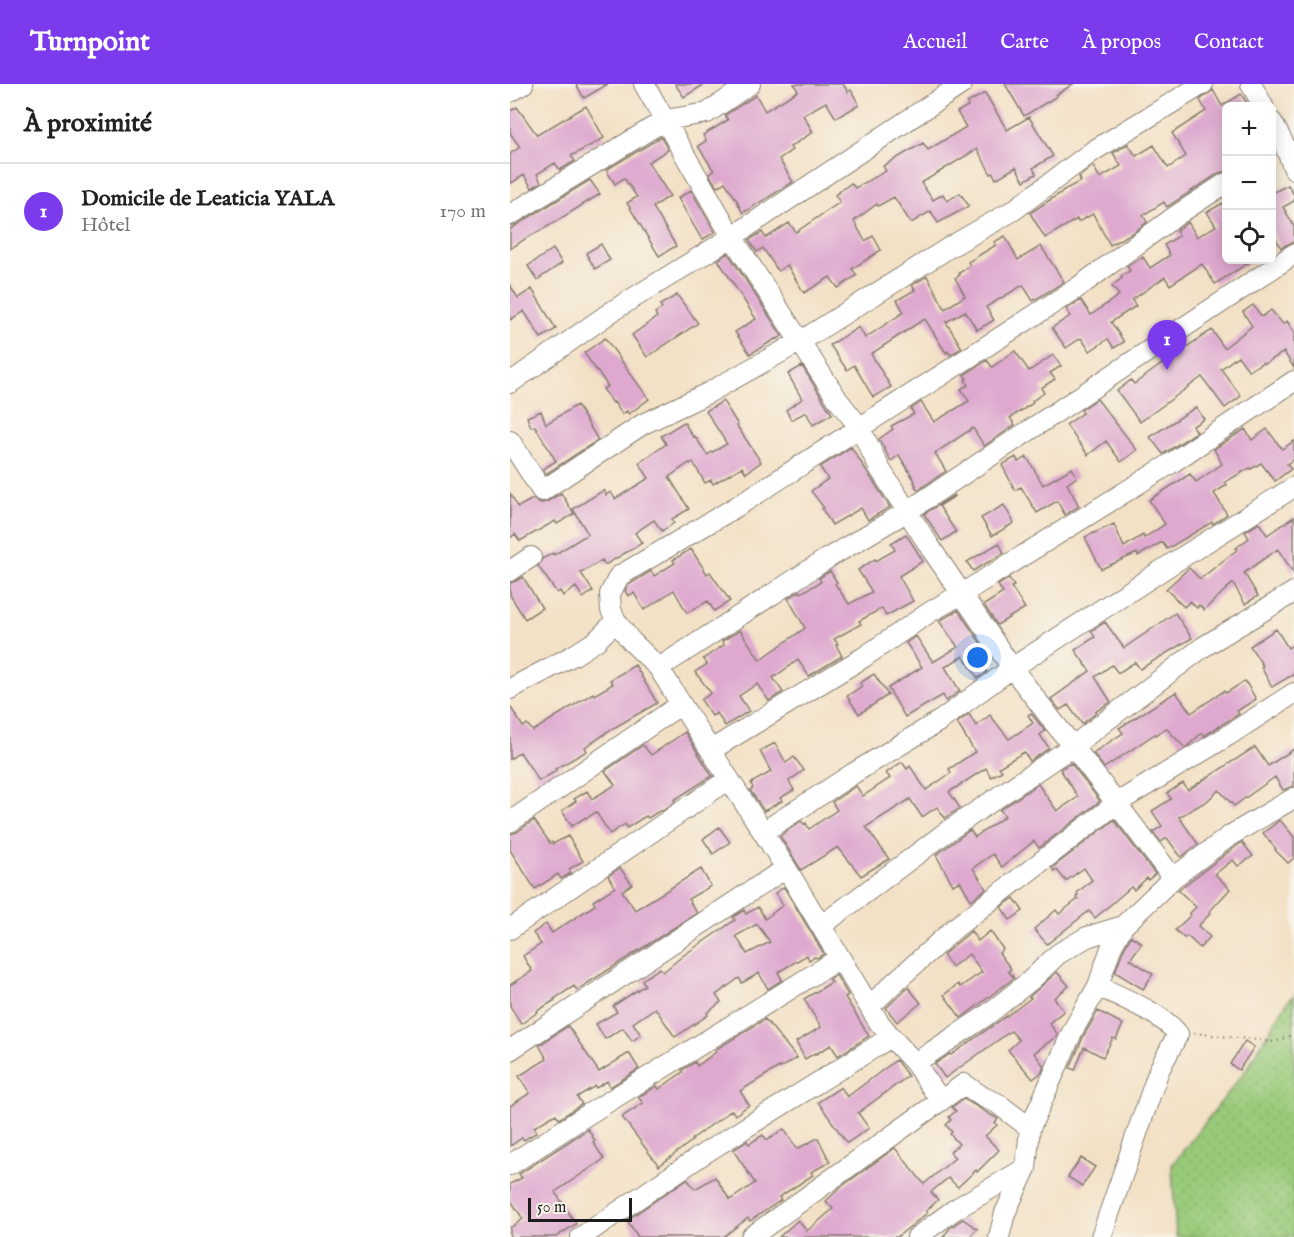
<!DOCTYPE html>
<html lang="fr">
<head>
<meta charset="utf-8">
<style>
  :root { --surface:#fff; --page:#f6f6f6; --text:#222; --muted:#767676; --line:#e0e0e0; --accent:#7c3aed }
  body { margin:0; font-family:"IM FELL English",serif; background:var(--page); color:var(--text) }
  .controls { position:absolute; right:18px; top:18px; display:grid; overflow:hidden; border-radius:9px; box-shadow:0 3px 15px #0003 }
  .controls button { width:54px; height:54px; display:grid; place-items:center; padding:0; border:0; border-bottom:2px solid var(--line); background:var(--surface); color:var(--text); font:30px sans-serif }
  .scale { position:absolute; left:18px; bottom:15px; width:104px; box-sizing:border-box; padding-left:6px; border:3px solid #1c1c1c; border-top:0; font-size:16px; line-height:21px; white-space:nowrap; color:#1c1c1c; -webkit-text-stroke:4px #f7f3e8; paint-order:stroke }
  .you { position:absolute; left:468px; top:574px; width:21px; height:21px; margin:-15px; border:4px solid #fff; border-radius:50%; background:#1a73e8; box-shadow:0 0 0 9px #1a73e833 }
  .badge { display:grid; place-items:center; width:39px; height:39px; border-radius:50%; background:var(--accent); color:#fff; font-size:20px; font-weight:700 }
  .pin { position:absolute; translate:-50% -50px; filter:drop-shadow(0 2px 3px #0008) }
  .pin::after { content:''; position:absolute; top:32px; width:21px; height:18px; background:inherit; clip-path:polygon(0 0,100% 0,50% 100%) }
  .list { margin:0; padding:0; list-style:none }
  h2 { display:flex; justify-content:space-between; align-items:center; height:78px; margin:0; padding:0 24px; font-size:26px }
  h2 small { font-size:20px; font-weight:400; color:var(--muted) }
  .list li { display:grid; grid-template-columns:39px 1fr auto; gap:18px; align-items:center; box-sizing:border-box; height:96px; padding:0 24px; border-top:2px solid var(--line) }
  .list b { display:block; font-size:22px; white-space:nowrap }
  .list p { margin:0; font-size:20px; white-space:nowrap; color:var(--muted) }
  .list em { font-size:20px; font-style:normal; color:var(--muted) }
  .icon { flex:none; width:33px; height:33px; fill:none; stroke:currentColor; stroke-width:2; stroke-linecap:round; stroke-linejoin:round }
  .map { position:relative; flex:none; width:784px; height:1153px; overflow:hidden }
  header { display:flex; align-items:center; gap:36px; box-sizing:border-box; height:84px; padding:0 30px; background:var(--accent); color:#fff }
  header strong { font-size:28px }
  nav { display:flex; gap:33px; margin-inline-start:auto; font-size:21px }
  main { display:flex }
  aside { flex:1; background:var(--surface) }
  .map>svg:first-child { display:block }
  .green { fill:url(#green-dots); stroke:#5a734a; stroke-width:1.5 }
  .building { fill:#dea8cf; fill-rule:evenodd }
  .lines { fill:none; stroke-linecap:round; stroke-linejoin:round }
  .minor-casing { stroke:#887e71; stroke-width:22 }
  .path { stroke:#887e71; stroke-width:2; stroke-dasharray:1.5 4.5; stroke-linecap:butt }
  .minor { stroke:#fff; stroke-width:20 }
</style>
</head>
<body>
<header>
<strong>Turnpoint</strong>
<nav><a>Accueil</a><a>Carte</a><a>À propos</a><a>Contact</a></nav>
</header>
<main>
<aside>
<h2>À proximité<small></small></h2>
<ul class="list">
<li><span class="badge">1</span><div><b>Domicile de Leaticia YALA</b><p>Hôtel</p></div><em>170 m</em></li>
</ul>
</aside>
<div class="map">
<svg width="784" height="1153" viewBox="0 0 784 1153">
  <defs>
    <pattern id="green-dots" width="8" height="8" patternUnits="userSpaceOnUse" patternTransform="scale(1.5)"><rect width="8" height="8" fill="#99ca79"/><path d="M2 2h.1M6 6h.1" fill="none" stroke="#83ad68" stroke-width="1.8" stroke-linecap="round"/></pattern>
  </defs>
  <rect width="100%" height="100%" fill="#f7f3e8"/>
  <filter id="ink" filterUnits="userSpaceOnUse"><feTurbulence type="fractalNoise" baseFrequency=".0167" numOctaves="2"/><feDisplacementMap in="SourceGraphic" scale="12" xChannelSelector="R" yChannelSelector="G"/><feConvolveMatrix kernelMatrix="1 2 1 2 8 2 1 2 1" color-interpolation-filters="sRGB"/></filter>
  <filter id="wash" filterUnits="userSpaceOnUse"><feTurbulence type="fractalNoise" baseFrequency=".008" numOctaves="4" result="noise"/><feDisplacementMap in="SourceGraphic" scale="24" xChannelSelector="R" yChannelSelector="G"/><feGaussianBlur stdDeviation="1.35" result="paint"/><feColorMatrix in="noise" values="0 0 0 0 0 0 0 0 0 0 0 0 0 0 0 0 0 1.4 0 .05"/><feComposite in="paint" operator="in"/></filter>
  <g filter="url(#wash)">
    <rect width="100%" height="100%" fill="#f3e1c6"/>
    <path class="green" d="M784,911V1153H666L662,1081L736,986L776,920Z"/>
    <g id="blocks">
      <path class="building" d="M66,0H98L74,14Z
        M165,0H195L174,13Z
        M284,0H333L338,8L341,6L349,21L326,34L316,18L293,31L303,48L280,63L282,66L269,75L283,98L233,129L227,118H228L215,98L207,103L199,90L204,87L188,62L196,57L193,51L218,36L215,31L246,11L255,27L288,7Z
        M495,0H563L546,11L547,12L514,32Z
        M703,6L712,22L731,10L739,22H717V87L709,89L657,123L654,118L633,131L637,138L624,148L600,161L583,130L568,138L567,135L535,154L520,129L552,108V107L571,97L569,93L583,82L590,94L611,82L603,69L618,60L626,72L644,61L658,84L676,72L662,49L696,27L690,16Z
        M475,9L497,46L519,33L543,72L523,84L526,90L514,97L506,83L486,95L483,89L481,90L467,65L411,99L423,116L433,110L437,117L450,109L459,122L428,139L421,127L401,139L384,113L368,122L367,120L344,137L355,157L363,152L371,166L342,185L347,191L328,204L320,193L294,209L277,181L268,187L253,164L247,168L239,156L252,148L256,154L279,139L286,148L330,118L325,111L341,99L345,104L376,87L373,82L413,59L418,66L456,43L447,28L458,22L457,19Z
        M76,22L94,54L61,72L65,77L50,86L45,79L27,90L31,98L22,104L14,91L0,100V70L10,63L0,49V27L7,23L27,51Z
        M151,53L158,66L138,78L160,112L143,123L166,162L149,172L117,119L127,113L114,94L105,100L96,86Z
        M80,96L90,110L37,143L18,153L0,165V145Z
        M778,101L784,111V117L773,123L784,142V158L778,160L771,164L762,147V103L764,108Z
        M181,106L205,148L192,156L168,114Z
        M713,119L717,125V176H743L705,200L692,180L660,201L655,193L622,216L626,222L601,238L614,258L604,264L598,255L580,267L571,254L556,264L542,244L560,232L556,225L571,216L581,231L609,211L602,202L612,194L611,192L620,187L617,182L633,173L640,184L660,171L654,161L669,152L666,147L678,138L687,153L706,142L697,128Z
        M495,152L508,176L531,162L554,198L523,217L513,201L476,223L484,236L467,246L455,227L436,238L452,264L440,271L438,267L436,269L415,235L405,241L361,270L381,303L363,313L344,281L337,286L320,261L349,243L355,254L394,228L387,216L405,206L402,201L417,192L435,225L455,212L445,194L450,191L449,189L460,182L458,178L486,161L484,158Z
        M91,160L100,176L85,185L76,169Z
        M43,165L52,179L27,196L18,182Z
        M218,169L272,252L268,255L267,254L240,270L225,248L246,235L208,176Z
        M0,201L8,214L22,205L46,245L31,254L14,227L0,236Z
        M167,211L188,239L137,273L122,251L147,233L145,229L152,224L150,221Z
        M743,221L752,233L761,226L773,240L777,237L784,248V284L774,268L754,280L753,278L739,287L728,272L711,285L731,312L715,324L692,293L630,338L607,307L621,296L624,300L670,267L702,246L714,264L742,242L733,228Z
        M95,254L139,315L119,330L117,327L112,330L104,318L103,319L93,305L98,302L74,269Z
        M505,267L519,287L543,271L551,282L540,289L545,295L531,304L534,309L522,317L523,319L500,334L505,341L474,362L463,344L425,369L436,387L408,406L405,402L406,401L404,398L405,397L389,371L381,377L369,355L383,345L381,342L404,330L401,325L411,318L424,338L459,317L451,305L458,301L455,296L457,295L454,291L477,276L482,283Z
        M292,282L322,330L303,341L296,328L281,336L276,326L292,315L278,290Z
        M587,315L627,366L611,378L596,357L578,371L556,341L573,329L571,326Z
        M213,317L228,341L227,342L251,378L236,389L232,383L203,400L201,396L195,399L183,378L180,380L179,379L159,393L179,425L162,435L164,439L152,447L144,436L125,449L132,459L95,481L92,476L71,489L83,507L73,514L66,503L53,512L50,507L47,509L28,482L32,475L43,469L44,471L78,450L63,425L94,406L96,411L101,408L105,415L139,394L129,379L156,360L151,352L174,338L183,353L185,352L197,371L217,360L196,327Z
        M67,321L88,356L36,390L33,385L46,377L25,342L21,343L17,333L31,327L36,340Z
        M686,323L694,335L683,342L687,348L653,370L640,353Z
        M735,345L742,356L757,345L772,365L784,357V375L777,380L781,385L765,397L751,379L741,385L740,384L715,398L717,401L704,409L717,430L713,433L703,440L702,438L657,465L652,458L628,472L627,469L591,485L575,453L604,440L614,463L633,451L634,454L655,440L639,416L680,390L686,398L712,380L704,365Z
        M341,363L380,423L358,436L351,424L322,441L312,425L314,424L301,407L318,395L310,383Z
        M506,373L508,378L517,373L533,401L562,384L567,393L557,400L569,422L555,431L547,417L527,429L511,403L505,406L492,381Z
        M0,409L8,423L23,415L27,418L32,419L38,417L51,409L64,430L47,440L45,437L10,457L5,450L0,454Z
        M444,411L445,412L429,422L446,448L432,457L414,430Z
        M494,421L504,439L482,452L471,434Z
        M784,433V490L768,465L734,489L748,512L735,520L723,499L694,526L689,521L687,524L680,517L674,523L656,505L679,484L690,495L728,465L726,464L739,454L735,448L749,439L757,451Z
        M396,450L413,477L389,492L403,517L376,532L372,524L349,537L351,540L324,555L328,560L326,561L332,572L299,592L288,576L263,594L273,608L259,617L247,600L229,612L239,627L215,642L207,629L202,632L191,616L201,609L185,588L197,580L193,575L214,561L212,557L230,546L250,576L295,544L278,514L290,507L291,509L311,498L309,494L320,487L327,498L325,500L339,520L362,508L348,486L365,475L366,477L385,466L381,459Z
        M489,459L494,469L463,487L457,478Z
        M181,465L197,490L200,488L220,517L204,527L198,517L177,529L164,506L134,526L124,509L118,512L115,507L118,501L141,487L144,492L165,479L163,476Z
        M13,493L32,524L15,535L0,511V499L6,497Z
        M499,494L504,502L501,503L515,524L487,541L474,521L493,509L488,501Z
        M448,526L478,570L475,572L480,580L474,583L477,588L468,594L453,572L435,583L450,607L436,617L433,611L395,633L378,604L412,583L396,559L406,552L423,578L448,563L429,537Z
        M665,529L682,554L630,585L625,578L608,589L602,581L585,593L601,618L585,628L586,629L572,640L558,621L550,626L541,615L580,587L565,566L585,553L581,547L595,538L614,564Z
        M766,545L778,564L784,560V590L762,603L751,583L753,582L740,562Z
        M125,581L147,619L95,649V650L75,663L77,667L45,685L46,687L29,697L10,668L0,675V622L13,643L17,640L23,647L83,609L84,611L103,600L100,596Z
        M364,590L378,611L349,630L337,612L352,602L350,599Z
        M735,597L746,615L727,627L729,630L694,652L692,649L675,664L656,644L646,651L645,650L594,684L583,669L613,649L609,644L666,608L681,629L714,607L716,609Z
        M521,629L535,647L530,651L539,664L520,677L514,668L489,683L492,687L481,693L476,684L439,708L450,724L435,734L427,723L412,733L400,715L356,743L379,775L351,792L328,763L291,786L270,752L291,737L294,740L296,739L299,745L327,726L322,718L346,702L353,712L380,694L376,689L392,678L397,685L400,682L416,706L441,689L439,685L465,668L447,639L459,630L466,642L480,631L499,655L523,639L518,631Z
        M175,648L202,692L164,716L165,718L152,727L151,726L138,734L136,732L131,735L117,744L115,740L100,750L86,728L77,734L76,733L62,742L52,727L66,717L64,715L77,707L82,715L105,701L95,687L133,661L141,671Z
        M265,659L276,679L284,673L294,686L279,697L284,706L270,714L272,717L254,727L240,706L243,704L241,699L261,688L250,667Z
        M745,663L758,682L784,665V702L773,706L765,693L724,722L709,706L697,717L669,733L688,760L671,773L657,754L651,758L643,748L652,742L642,727L661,715L657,709L673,699L678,706Z
        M561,679L590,717L529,764L524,757L492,783L483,770L463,784L476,805L461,816L450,797L443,801L426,771L460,746L465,753L495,732L490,726L528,700L547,727L568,713L550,685Z
        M24,736L40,759L42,758L43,760L58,752L73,777L59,785L61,789L51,795L48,790L25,805L0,766V750L7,748Z
        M604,736L645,790L638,796L637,794L624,806L621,803L585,834L579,827L537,860L524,845L546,826L549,830L568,815L566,813L568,811L567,809L582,796L574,784L556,797L546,785L544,787L542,784Z
        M770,736L784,753V774L778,779L765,766L766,765L753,749Z
        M209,743L220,758L203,770L193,755Z
        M732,758L743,772L728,782L723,776L705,790L720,805L699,828L701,829L688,842L700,853L690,864L677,852L674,854L665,846L681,831L679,830L686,823L668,806Z
        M110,784L122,800L112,807L125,826L191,785L201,802L178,815L187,829L67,906L64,902L44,915L45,916L27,927L28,928L11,940L0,922V901L22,887L13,872L31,860L23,849L36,840L42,849L85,821L83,817L105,803L98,792Z
        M274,803L314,870L307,874L305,873L299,876L297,871L268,888L272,896L258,905L249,889L232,899L229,894L206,911L211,918L197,929L198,931L165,953L145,924L123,939L131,951L122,957L113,944L95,955L86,940L107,928L103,922L135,901L132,896L150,884L153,888L174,871L225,836L223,833L234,826L236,830L248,823L255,835L273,821L265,809ZM247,840L260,858L237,870L226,852Z
        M504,814L513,827L500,836L491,823Z
        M461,847L468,857L480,847L493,865L489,869L501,885L498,887L504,894L451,934L434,911L448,900L450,903L472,888L459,870L442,883L433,871Z
        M621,852L632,859L620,875L643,890L633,905L605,888L612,869Z
        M547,888L559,902L544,914L554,927L539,939L548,951L524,969L534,982L532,988L523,995L498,966L509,956L501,947L435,994L425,980L440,970L441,971L505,926L521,914L519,913Z
        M326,891L338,911L335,913L359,952L328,972L321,961L306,970L305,969L295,975L286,958L311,943L294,915L322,898L319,895Z
        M398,903L411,919L387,938L376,924Z
        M588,927L613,940L606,955L603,954L593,973L574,963L565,986L560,984L574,951Z
        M255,935L287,974L270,984L269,983L230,1007L239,1021L225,1031L222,1026L182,1055L183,1056L149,1082L112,1033L133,1019L128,1013L147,1002L149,1005L173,988L172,986L185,978L187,982L206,968L205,966Z
        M58,942L89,988L119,969L129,985L100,1003L97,997L86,1004L85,1002L67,1013L72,1020L49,1035L46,1030L24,1043L27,1048L14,1056L12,1054L0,1062V1022L20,1009L9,992L37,975L29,961Z
        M735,957L744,963L729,986L720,980Z
        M386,976L398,992L348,1029L359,1044L337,1059L308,1018L331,1003L337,1013Z
        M454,1015L488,1035L485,1039L487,1041L475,1052L489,1066L467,1088L466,1086L448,1103L438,1094L421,1108L428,1116L416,1127L417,1129L387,1153H269L288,1136L297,1147L323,1125L316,1117L331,1103L385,1064L414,1100L445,1074L440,1068L449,1060L440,1050L442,1048L436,1041L441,1036L439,1033L446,1027L442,1023Z
        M78,1045L85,1057L83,1058L94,1075L45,1108L66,1140L46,1153H0V1144L13,1135L0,1115V1100L12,1094L9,1090Z
        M274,1045L287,1065L308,1054L320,1078L301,1088L303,1091L269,1113L271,1116L240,1137L238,1134L213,1153H128L117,1136L177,1095L185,1105L205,1093L220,1116L245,1099L223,1066L237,1057L239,1060L253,1051L257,1056Z
        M571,1074L585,1083L572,1102L558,1093Z
        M453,1135L467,1145L460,1153H433L440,1144Z"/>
    </g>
  </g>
  <g filter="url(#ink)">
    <use href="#blocks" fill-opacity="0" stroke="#887e71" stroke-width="1.5"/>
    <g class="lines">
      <defs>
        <path id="minor" d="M134,0L222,153L328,316L350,344L370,385L422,466L502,584L549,645L563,662L663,794
          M741,0L753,22
          M0,8L13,0
          M762,38L775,62L784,85
          M0,131L155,36L197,29L240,0
          M0,299L104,226L222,153L452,0
          M0,357L32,407L133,340L198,309L291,257L440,163L504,126L583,67L693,0
          M0,487L21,473
          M149,584L318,474L398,427L784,170
          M0,605L64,571L86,557L106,537
          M201,666L354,573L420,528L453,509L660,380L784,297
          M0,738L171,620
          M253,748L344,689L431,636L502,584L663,479L784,403
          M311,842L435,749L563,662L693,563L784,508
          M0,845L219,695
          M588,902C611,913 653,930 668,950L649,986L591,1153
          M360,922L385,898L445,844L607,719L719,651L784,609
          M0,966L276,784
          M405,979L477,931L521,896L548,870L577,853L613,842L663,794L721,751L784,714
          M431,1017L405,979L381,953L368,937L276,784L171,620L149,584L121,557L106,537L101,526L100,510L109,492L226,423L567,204L667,131L716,99
          M0,1081L69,1036L330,874
          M71,1153L195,1069L381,953
          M241,1153L454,1000L473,1013L487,1019L520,1044
          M407,1153L444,1126L516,1084
          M489,1153L495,1129L516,1084L520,1044L563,946L588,902L601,864L613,842"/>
      </defs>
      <use href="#minor" class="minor-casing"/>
      <path class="path" d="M684,949L765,958L784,950"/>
      <use href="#minor" class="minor"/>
    </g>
  </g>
</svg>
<div class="controls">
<button>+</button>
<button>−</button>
<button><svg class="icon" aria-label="locate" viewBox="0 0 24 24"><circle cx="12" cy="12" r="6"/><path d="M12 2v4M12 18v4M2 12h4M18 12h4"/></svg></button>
</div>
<div class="scale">50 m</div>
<div class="you"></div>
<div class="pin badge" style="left:657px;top:286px">1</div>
</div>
</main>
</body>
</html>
